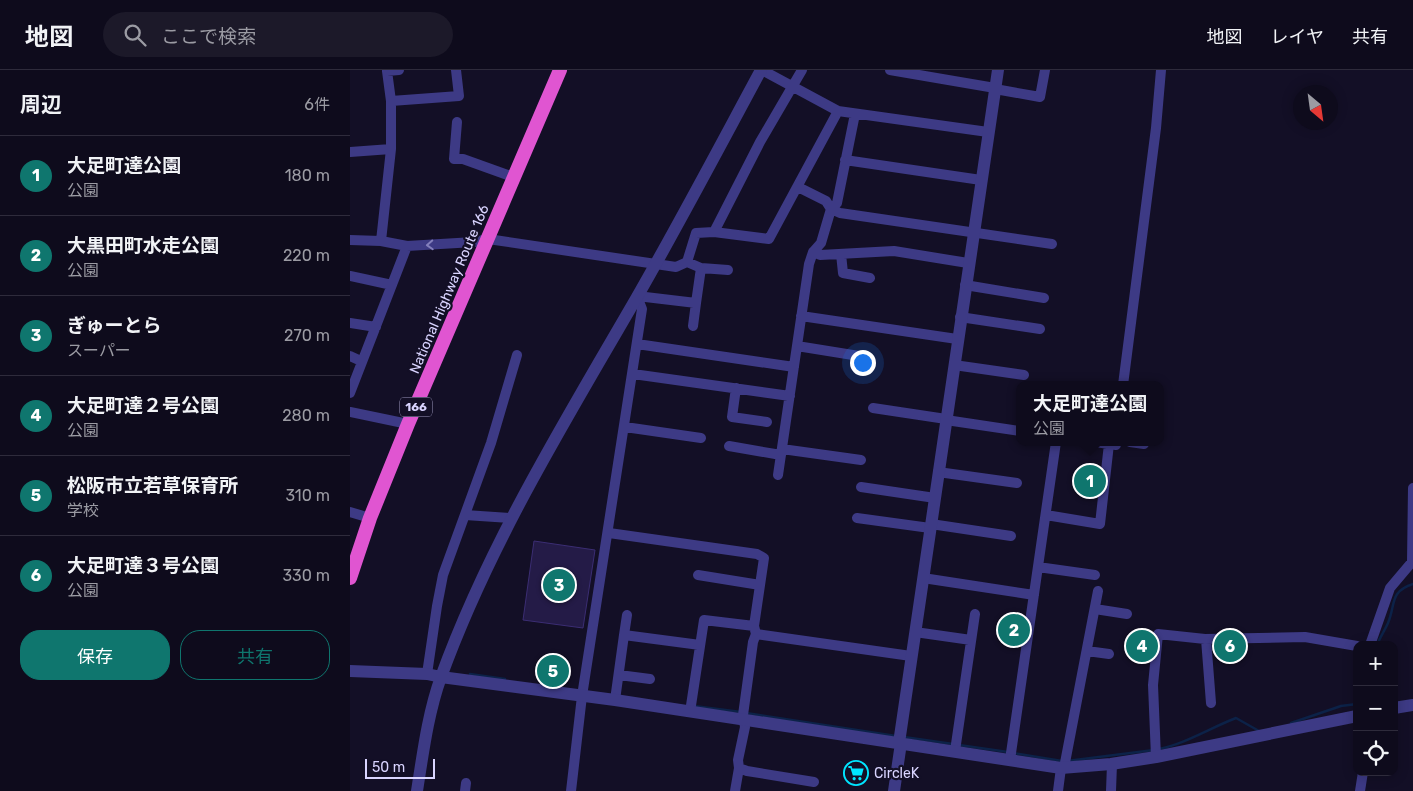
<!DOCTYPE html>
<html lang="ja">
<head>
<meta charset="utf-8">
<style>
  :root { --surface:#0e0b1c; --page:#1c1929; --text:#f1f3f6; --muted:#9b9ba3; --line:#2e2b3b; --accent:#0f766e }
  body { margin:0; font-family:Rubik,"Noto Sans JP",sans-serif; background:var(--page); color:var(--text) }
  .controls { position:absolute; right:15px; bottom:15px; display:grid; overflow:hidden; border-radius:10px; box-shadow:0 2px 12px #0003 }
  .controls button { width:45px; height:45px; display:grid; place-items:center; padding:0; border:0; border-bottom:1px solid var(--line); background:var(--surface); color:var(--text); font:25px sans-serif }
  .compass { position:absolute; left:943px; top:15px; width:45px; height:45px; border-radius:50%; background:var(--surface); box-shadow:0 2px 12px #0003; rotate:151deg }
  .scale { position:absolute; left:15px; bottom:12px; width:70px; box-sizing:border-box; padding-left:5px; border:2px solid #d9d4ff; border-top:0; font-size:14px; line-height:18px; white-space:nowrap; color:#d9d4ff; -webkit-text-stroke:4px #130f26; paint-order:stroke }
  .you { position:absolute; left:512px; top:292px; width:18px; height:18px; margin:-12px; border:4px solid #fff; border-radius:50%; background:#1a73e8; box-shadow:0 0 0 8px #1a73e833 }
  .badge { display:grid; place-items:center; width:32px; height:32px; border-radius:50%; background:var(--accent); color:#fff; font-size:16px; font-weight:700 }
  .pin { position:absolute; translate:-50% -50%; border:2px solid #fff; box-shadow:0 1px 5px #0006 }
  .popup { position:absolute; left:666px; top:311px; width:148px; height:65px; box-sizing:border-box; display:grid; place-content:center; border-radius:10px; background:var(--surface); filter:drop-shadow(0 1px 4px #0005); font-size:16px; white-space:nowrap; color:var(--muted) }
  .popup b { font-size:19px; color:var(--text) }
  .popup::after { content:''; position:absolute; left:50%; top:100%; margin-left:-10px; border:10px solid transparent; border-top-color:var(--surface) }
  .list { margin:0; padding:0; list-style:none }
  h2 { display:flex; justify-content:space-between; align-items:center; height:65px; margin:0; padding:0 20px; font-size:21px }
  h2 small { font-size:16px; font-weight:400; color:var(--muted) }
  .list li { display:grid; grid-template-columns:32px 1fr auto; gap:15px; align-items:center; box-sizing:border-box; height:80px; padding:0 20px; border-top:1px solid var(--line) }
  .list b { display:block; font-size:19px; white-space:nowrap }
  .list p { margin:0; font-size:16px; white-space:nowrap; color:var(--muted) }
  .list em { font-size:16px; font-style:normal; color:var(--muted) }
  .actions { display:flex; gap:10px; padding:15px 20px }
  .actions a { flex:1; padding:11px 0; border:1px solid var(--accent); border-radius:20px; text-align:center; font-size:18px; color:var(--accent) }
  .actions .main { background:var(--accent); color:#fff }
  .icon { flex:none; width:28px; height:28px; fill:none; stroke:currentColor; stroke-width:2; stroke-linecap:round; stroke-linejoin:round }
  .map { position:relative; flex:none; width:1063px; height:721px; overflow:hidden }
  header { display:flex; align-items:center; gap:30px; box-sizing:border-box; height:70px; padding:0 25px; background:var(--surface); border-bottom:1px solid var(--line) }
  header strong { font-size:24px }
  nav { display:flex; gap:28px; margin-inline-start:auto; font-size:18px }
  .search { width:350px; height:45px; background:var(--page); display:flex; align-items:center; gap:12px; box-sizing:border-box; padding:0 18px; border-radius:28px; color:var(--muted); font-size:19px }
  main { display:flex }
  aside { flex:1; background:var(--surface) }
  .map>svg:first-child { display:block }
  .green { fill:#12302f }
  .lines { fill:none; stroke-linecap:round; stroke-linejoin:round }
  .stream { stroke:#0c2248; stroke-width:2.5 }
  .building { fill:#241b47; stroke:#3b2d73 }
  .minor { stroke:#3d3a85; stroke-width:10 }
  .tertiary { stroke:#3d3a85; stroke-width:12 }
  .trunk { stroke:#e055d1; stroke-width:14 }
  .oneway { stroke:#837fbc }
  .labels { text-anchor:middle; stroke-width:4.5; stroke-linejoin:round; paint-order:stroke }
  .shield { fill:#130f26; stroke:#9e99be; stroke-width:1 }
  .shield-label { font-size:12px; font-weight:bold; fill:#d9d4ff }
  .street-label { font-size:14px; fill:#d9d4ff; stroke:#130f26 }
  .poi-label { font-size:14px; fill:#d9d4ff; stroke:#130f26; text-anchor:start }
</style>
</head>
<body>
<header>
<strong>地図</strong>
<div class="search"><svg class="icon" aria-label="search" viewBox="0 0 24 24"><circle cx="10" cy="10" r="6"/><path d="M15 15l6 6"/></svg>ここで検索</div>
<nav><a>地図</a><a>レイヤ</a><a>共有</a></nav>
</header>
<main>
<aside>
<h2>周辺<small>6件</small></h2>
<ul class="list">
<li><span class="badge">1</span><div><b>大足町達公園</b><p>公園</p></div><em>180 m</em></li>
<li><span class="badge">2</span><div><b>大黒田町水走公園</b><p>公園</p></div><em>220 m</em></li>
<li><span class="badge">3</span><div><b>ぎゅーとら</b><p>スーパー</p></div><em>270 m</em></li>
<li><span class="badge">4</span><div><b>大足町達２号公園</b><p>公園</p></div><em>280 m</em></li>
<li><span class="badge">5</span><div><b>松阪市立若草保育所</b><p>学校</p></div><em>310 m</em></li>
<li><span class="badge">6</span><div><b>大足町達３号公園</b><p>公園</p></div><em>330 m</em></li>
</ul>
<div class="actions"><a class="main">保存</a><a>共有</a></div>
</aside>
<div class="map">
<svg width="1063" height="721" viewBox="0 0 1063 721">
  <rect width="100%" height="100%" fill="#130f26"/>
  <path class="green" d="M729,404L752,405L749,419L729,416Z
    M896,572L890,587L867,580L866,573Z"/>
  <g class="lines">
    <path class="stream" d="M1027,575C1030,567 1035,560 1038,553C1046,534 1039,522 1063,514
      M120,604L155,609
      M344,636L391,642
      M396,643L546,666
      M941,653L991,636L1007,634
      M554,667L603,674
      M609,675L658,682
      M809,679C835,674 860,658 886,648L909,661
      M663,683L712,691
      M717,691L804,680"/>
  </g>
  <path class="building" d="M184,471L245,480L233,558L173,550Z"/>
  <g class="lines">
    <path class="minor" d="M412,0L488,41L638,62
      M540,0L645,18
      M645,19L690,27L695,0
      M41,31L109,26L106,0
      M505,44L487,133L481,139L490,143L702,174
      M107,52L104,89H113L163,107
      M41,79V31L37,1L49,0
      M0,82L41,79L31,171
      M495,90L631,110
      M364,162L410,72L452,0
      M0,170L31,171L57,176L124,172L138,169L326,197L337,192L346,163L364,162L419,169L488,41
      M463,182L470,185L544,181L618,193
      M491,184L493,203L520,208
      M351,198L378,200
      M0,206L42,215
      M615,215L694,228
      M451,246L607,269
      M610,247L690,259
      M0,253L26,257
      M343,256L346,233
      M287,274L444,297
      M447,276L509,286
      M0,286L11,291
      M604,295L674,305
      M283,304L440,326
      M773,315L806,58L811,0
      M386,318L382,347L417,352
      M0,323L57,176
      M523,338L596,349
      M0,342L58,354
      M596,350L670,361
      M275,357L351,368
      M745,372L766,375V372
      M780,372L794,374
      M379,376L431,385
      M432,379L511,390
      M588,402L667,413
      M428,405L459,194L463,182L471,173L481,139L476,131L448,117
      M511,417L585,428
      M0,442L20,448
      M115,445L161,448
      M696,445L750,454L759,374
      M507,448L580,458
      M581,454L661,466
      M259,463L407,484L414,488L404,556L406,564L403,572L393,645L395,657L388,690L389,698L385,721
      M688,497L745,505
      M348,505L410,515
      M573,508L684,525
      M745,539L777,544
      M565,562L621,570
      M406,564L561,586
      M274,565L277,545
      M856,569L861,633
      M1020,575L1040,518L1062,492L1063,418
      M737,581L759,584
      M77,604L87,536L93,505L141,373L167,285
      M269,605L300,609
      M265,630L274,565L350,575
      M340,642L354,550L404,556
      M605,681L625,544
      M806,687L803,615L808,564L855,569L955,567L1007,576
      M660,690L706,372
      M389,698L397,701L464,712
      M714,698L748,521
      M115,721L116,713
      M221,721L232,626L292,239L287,226L346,233L351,198L337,192
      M708,721L711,698
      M761,721L762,694
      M1010,721L1013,702"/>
    <path class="tertiary" d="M0,601L77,604L91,607L265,630L711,698L761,694L806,687L1007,646
      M1044,638L1063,635
      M549,673L648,0
      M67,721C73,683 78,643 91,607C140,472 216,350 287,227C330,152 370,76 411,0
      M544,721L551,673"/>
    <path class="trunk" d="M0,508L20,448L58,354L210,0"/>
  </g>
  <defs><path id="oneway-chevron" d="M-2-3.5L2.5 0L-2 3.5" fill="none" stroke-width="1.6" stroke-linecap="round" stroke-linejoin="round" transform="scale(1.25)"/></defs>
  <use class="oneway" href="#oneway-chevron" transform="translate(80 175) rotate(177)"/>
  <defs>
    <symbol id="supermarket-ring" viewBox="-11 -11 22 22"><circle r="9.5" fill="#130f26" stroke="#00e5ff" stroke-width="1.5"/><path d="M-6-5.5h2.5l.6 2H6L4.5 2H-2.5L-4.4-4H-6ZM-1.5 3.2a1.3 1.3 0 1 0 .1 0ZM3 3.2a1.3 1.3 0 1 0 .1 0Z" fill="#00e5ff"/></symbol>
  </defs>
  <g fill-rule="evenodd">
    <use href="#supermarket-ring" x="492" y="689" width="28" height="28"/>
  </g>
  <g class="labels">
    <rect class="shield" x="50" y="327.5" width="32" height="19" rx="4"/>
    <g class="shield-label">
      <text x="66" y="341">166</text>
    </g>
    <g class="street-label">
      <text transform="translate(99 219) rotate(-67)" y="5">National Highway Route 166</text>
    </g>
    <g class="poi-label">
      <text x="524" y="708">CircleK</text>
    </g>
  </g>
</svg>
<div class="controls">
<button>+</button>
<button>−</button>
<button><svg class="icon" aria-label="locate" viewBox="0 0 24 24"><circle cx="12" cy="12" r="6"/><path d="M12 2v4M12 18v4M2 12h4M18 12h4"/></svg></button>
</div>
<svg class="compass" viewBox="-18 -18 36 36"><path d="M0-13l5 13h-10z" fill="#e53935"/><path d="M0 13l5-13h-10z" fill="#9b9ba3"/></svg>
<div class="scale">50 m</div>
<div class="you"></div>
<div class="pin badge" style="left:740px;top:411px">1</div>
<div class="popup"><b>大足町達公園</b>公園</div>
<div class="pin badge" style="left:664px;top:560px">2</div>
<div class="pin badge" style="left:209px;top:515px">3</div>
<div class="pin badge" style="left:792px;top:576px">4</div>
<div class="pin badge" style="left:203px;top:601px">5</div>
<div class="pin badge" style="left:880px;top:576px">6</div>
</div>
</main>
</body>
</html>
